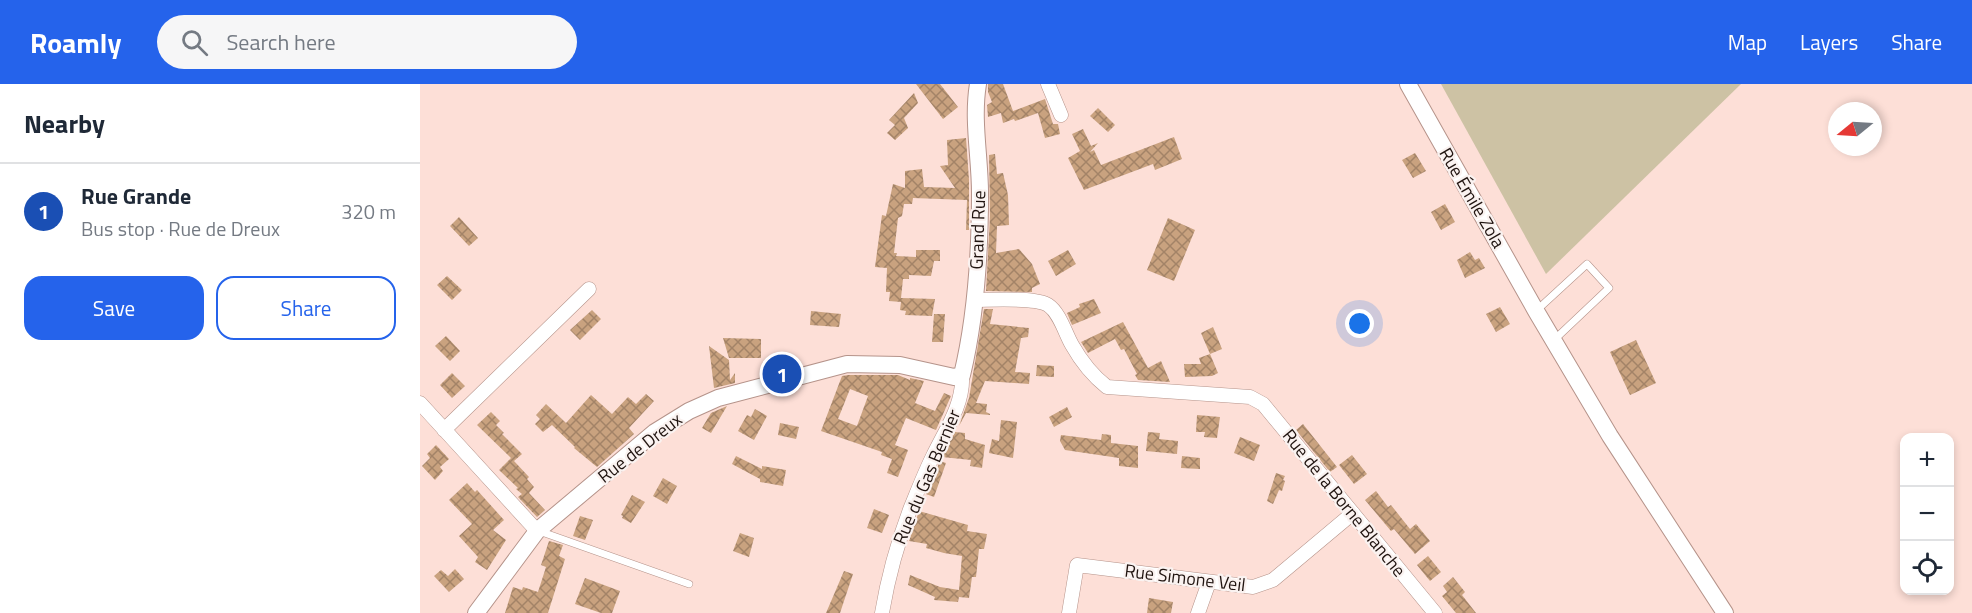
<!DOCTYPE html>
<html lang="en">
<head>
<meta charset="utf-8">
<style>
  :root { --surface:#fff; --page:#f6f6f7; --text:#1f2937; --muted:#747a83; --line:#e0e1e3; --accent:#2563eb }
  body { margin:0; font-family:"Titillium Web",sans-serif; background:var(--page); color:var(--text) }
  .controls { position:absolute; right:18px; bottom:18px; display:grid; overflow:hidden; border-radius:12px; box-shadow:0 3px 9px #0003 }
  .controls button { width:54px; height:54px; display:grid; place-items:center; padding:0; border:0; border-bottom:2px solid var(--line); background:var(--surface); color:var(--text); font:30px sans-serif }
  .compass { position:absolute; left:1408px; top:18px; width:54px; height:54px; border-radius:50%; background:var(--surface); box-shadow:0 3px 9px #0003; rotate:252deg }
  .you { position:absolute; left:940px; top:240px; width:21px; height:21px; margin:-15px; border:4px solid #fff; border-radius:50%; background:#1a73e8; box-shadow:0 0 0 9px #1a73e833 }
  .badge { display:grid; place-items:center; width:39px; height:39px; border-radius:50%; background:var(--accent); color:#fff; font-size:20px; font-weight:700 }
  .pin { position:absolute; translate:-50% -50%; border:3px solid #fff; box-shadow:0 2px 6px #0006 }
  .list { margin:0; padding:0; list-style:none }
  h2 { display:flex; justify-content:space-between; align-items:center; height:78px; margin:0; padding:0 24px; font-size:26px }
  h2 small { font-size:20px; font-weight:400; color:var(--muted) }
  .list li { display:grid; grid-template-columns:39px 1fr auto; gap:18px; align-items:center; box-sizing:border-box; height:96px; padding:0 24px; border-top:2px solid var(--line) }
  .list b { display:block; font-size:22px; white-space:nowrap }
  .list p { margin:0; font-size:20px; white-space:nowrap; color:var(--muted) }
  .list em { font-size:20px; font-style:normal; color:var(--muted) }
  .actions { display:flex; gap:12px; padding:18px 24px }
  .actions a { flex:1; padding:14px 0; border:2px solid var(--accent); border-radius:18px; text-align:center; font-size:21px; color:var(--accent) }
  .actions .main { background:var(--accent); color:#fff }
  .icon { flex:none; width:33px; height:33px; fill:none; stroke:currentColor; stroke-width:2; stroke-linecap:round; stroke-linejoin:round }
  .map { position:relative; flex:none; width:1552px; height:529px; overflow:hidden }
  header { display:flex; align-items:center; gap:36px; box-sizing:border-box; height:84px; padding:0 30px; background:var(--accent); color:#fff }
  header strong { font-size:28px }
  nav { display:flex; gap:33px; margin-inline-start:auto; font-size:21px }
  .search { width:420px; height:54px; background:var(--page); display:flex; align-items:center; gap:15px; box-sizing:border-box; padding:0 21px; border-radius:33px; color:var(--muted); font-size:22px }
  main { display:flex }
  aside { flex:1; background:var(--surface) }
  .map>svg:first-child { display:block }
  .park { fill:#cdc2a4 }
  .building { fill:url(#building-cross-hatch); fill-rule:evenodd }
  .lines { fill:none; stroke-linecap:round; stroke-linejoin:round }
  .service-casing { stroke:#b5938a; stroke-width:8 }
  .minor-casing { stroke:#b5938a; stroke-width:15 }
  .tertiary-casing { stroke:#b5938a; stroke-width:18 }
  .service { stroke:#fff; stroke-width:7 }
  .minor { stroke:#fff; stroke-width:14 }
  .tertiary { stroke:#fff; stroke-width:16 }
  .labels { text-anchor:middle; stroke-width:4.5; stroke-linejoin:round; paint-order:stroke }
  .street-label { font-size:18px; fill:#201410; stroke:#faf2f0 }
</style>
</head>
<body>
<header>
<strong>Roamly</strong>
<div class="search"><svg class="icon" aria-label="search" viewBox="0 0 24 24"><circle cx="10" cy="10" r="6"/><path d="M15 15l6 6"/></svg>Search here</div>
<nav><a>Map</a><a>Layers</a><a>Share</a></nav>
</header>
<main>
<aside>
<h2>Nearby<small></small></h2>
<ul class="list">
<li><span class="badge" style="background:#1a4fb4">1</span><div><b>Rue Grande</b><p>Bus stop · Rue de Dreux</p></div><em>320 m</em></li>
</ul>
<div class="actions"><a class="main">Save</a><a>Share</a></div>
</aside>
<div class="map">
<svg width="1552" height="529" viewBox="0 0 1552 529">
  <defs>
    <pattern id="building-cross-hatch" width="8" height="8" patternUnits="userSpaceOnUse" patternTransform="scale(1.5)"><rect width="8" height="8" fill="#c9a27f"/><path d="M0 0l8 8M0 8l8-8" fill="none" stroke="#a38367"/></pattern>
  </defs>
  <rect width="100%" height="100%" fill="#fddfd7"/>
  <path class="park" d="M1021,0H1321L1126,190Z"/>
  <path class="building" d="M496,0H520L538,23L523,35Z
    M568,0H583L593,27L625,15L633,40H638L640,50L625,54L618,29L595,37L594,35L583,39L581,29L568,33L567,21L572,18L568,8Z
    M494,9L498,19L484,34L488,44L475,56L467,49L475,41L469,36Z
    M678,24L695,41L688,48L670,32Z
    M663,45L671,62L678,59L670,68L674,66L681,81L754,53L762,75L735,86L733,80L664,106L648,74L660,67L652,50Z
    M546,54L549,96V146H546L547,116L493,114L492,120H484L482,132L478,134L474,169H477L476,172L496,173V166H520V177H514L511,192L489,191V195H483L481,214L515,215L512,232L485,231L486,227L480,226L481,218L469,217L470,208H466L467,184L455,183L462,131L466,132L473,100L485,104V87L502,85L504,103L535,104L520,82L528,81L527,56Z
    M995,69L1006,87L993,94L982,76Z
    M575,70L577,90L583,89L588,111L589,141L577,142L576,169L599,165L612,180L620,200L612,204V208L566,207L570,132L569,71Z
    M1025,120L1035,138L1021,146L1011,128Z
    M39,133L58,154L49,162L30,142Z
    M748,134L775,146L754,197L727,186Z
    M648,166L656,180L636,192L628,177Z
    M1050,168L1055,176L1059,174L1065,184L1045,194L1037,176Z
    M27,192L42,206L32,216L17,201Z
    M674,215L681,229L652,241L647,229L660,223L659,220Z
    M1080,223L1090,240L1076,248L1066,230Z
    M564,225H573L570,240L609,244L608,253L601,254L595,288L610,289L609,300L565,297L556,319L567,320L566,328L570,330V331L546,329L539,342L549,314Z
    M172,226L181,235L160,256L150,246Z
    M391,227L421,230L419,243L390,241Z
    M514,230H525L523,258H512Z
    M703,238L728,284L741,277L750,298L718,296L715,291L717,290L704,265L701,266L695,255L668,269L661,258Z
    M793,243L802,265L790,270L781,249Z
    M26,252L40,267L30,277L15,262Z
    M303,254L341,255V274H309Z
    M1216,256L1236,299L1210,311L1190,268Z
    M289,262L309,276L310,296L315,289V299L294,304Z
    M790,270L798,289L792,292L765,293L764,280H781L779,274Z
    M617,281L634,282V293L616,292Z
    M32,289L45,302L32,314L20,301Z
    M428,291H478L490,296V294L504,297L495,319L515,327L524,309L531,312L516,346L486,334L475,361L488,366L478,393L467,389L472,375L461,371L462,368L401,347L422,292ZM430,305L448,312L437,342L418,335Z
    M226,310L234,317L209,344L214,350L177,383L154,364L155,363L132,341L123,348L115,340L120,335L116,331L126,320L146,339L171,311L192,330L208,313L216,320Z
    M307,322L291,349L282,344L291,329Z
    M647,323L652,333L634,343L629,333Z
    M335,325L347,332L334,356L318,347L327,331L331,333Z
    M71,328L80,337L76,341L84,349L82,350L102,370L94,377L109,393L107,395L114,403L109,409L125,426L117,433L98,413L102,410L96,405L98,404L79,386L91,374L57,341Z
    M777,331L800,333L797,354L784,353L785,348H776Z
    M581,336L597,338L593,374L569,369L572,355L579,357Z
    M360,339L379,343L376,355L358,351Z
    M883,340L917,383L910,388L876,346Z
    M535,348L545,349V355L565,361L562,384L550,382L551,376L522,373Z
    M728,348L740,349L739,355L758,357L757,370L726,367Z
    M682,350L691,351V359L718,362V384L699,382V374L645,366L640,357L641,351L681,356Z
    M820,353L840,361L834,377L814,369Z
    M16,361L29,375L20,383L23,387L15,396L2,382L10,374L7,370Z
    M932,371L947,390L934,400L919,381Z
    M316,372L342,385V382L366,386L363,402L340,398V395L312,380Z
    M762,372L780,374V385L761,384Z
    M520,377L526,379L514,413L506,410Z
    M856,389L865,392L863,396L865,397L862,407L859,406L853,420L847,417Z
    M243,394L257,402L247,420L233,412Z
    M47,399L55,408L57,406L84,436L73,446L86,456L67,486L55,478L58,473L39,452L52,440L29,416Z
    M956,407L968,423L971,421L990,445L996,440L1010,457L995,470L974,445L971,447L945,416Z
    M212,411L225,418L211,439L202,434L203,432L201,431Z
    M454,425L469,431L462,449L447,444Z
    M499,427L548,441L547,447L567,450L564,465H559L556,493H552L549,514L539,513L538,518L514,516L515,513L488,501L490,491L520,503L539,506L542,472L524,469L506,464L507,460L489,457Z
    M160,432L173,436L165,456L153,452Z
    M320,449L334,454L329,473L313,467Z
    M129,457L143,461L139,472L145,475L128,529H85L93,503L102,506L103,503L118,508L126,483L121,481Z
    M1008,472L1021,488L1010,497L997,481Z
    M35,485L44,495L29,508L14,492L21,486L28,492Z
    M424,487L433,490L420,529H406Z
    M1033,493L1045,508L1042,511L1056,529H1036L1022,512L1027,508L1023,502Z
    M165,494L200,507L192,529H181L155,520Z
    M729,514L753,518L751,529H727Z"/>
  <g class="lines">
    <defs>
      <path id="service" d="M1117,226L1167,180L1189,204L1134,256
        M119,447L269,500"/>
      <path id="minor" d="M628,0L641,31
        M554,216C571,216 616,213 628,221C640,229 645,249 652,261C661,277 673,292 687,303L830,313L843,320L1015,529
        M0,319L117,447
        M24,346L169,205
        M462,529C468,493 478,457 491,423C498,406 505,388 513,372C525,347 544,320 542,291
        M649,529L657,481L833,503L853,496L933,429
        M778,529L789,498"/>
      <path id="tertiary" d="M988,0L1116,227L1190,352L1305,529
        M56,529L117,447L235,348L269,327L298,314L427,280L480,281L534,293L542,291C556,233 560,170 560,109C560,73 552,36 558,0"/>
    </defs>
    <use href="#service" class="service-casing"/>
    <use href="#minor" class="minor-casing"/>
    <use href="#tertiary" class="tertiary-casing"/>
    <use href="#service" class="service"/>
    <use href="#minor" class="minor"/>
    <use href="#tertiary" class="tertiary"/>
  </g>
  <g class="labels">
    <g class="street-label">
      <text transform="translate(1052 114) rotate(60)" y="6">Rue Émile Zola</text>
      <text transform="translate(558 146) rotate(-88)" y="6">Grand Rue</text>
      <text transform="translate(220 364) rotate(-38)" y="6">Rue de Dreux</text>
      <text transform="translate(507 393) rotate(-67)" y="6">Rue du Gas Bernier</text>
      <text transform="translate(924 419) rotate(51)" y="6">Rue de la Borne Blanche</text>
      <text transform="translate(765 494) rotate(7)" y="6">Rue Simone Veil</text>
    </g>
  </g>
</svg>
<div class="controls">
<button>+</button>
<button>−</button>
<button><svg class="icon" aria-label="locate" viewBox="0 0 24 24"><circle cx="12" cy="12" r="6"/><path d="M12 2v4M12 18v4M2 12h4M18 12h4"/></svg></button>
</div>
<svg class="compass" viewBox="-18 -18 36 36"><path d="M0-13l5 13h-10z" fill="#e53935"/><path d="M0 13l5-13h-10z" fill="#747a83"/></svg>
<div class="you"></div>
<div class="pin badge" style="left:362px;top:290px;background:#1a4fb4">1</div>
</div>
</main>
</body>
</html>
